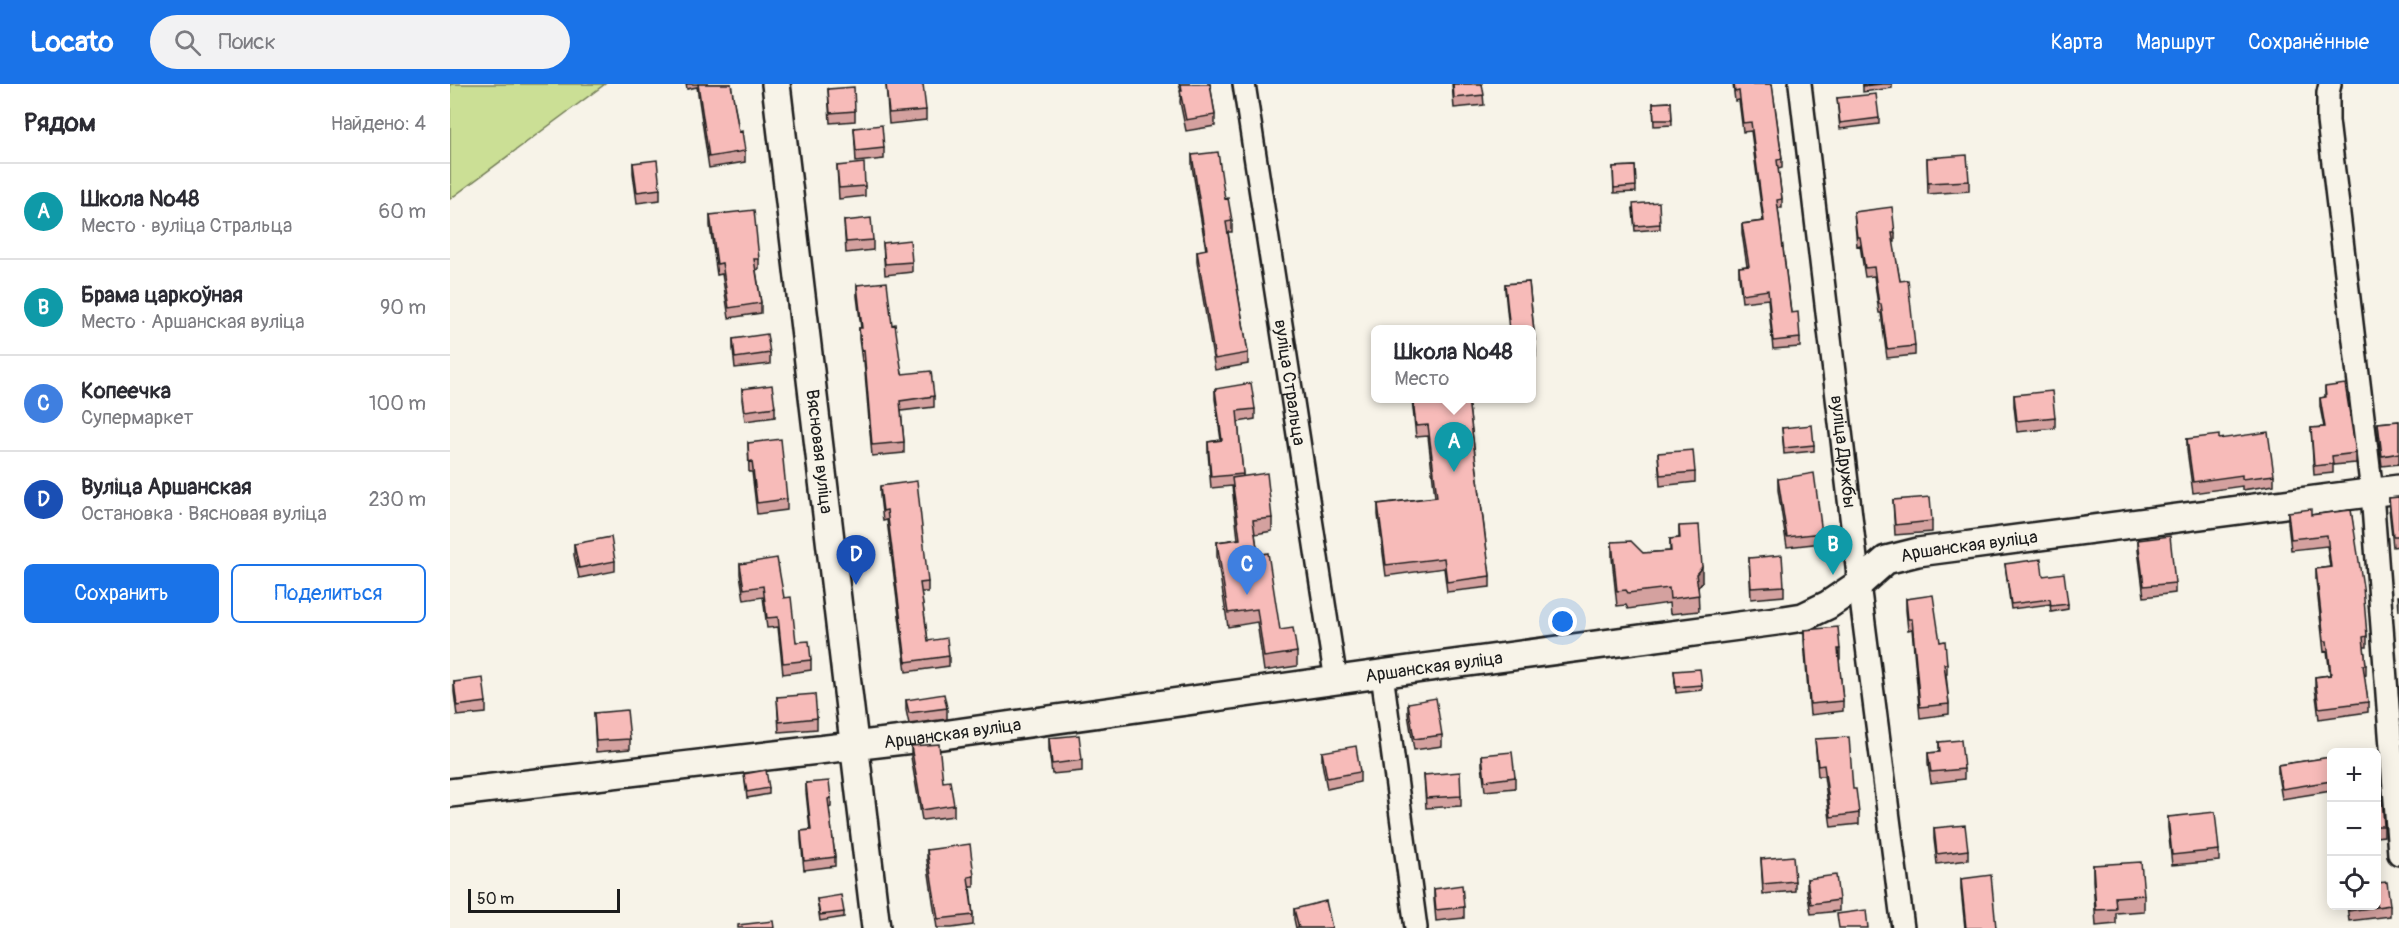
<!DOCTYPE html>
<html lang="ru">
<head>
<meta charset="utf-8">
<style>
  :root { --surface:#fff; --page:#f2f2f3; --text:#2b2b33; --muted:#7c7c81; --line:#e1e1e2; --accent:#1a73e8 }
  body { margin:0; font-family:Pangolin,sans-serif; background:var(--page); color:var(--text) }
  .controls { position:absolute; right:18px; bottom:18px; display:grid; overflow:hidden; border-radius:9px; box-shadow:0 3px 15px #0003 }
  .controls button { width:54px; height:54px; display:grid; place-items:center; padding:0; border:0; border-bottom:2px solid var(--line); background:var(--surface); color:var(--text); font:30px sans-serif }
  .scale { position:absolute; left:18px; bottom:15px; width:152px; box-sizing:border-box; padding-left:6px; border:3px solid #1c1c1c; border-top:0; font-size:16px; line-height:21px; white-space:nowrap; color:#1c1c1c; -webkit-text-stroke:4px #f7f3e8; paint-order:stroke }
  .you { position:absolute; left:1113px; top:538px; width:21px; height:21px; margin:-15px; border:4px solid #fff; border-radius:50%; background:#1a73e8; box-shadow:0 0 0 9px #1a73e833 }
  .badge { display:grid; place-items:center; width:39px; height:39px; border-radius:50%; background:var(--accent); color:#fff; font-size:20px; font-weight:700 }
  .pin { position:absolute; translate:-50% -50px; filter:drop-shadow(0 2px 3px #0008) }
  .pin::after { content:''; position:absolute; top:32px; width:21px; height:18px; background:inherit; clip-path:polygon(0 0,100% 0,50% 100%) }
  .popup { position:absolute; left:921px; top:241px; width:165px; height:78px; box-sizing:border-box; display:grid; place-content:center; border-radius:9px; background:var(--surface); filter:drop-shadow(0 2px 4px #0005); font-size:20px; white-space:nowrap; color:var(--muted) }
  .popup b { font-size:22px; color:var(--text) }
  .popup::after { content:''; position:absolute; left:50%; top:100%; margin-left:-12px; border:12px solid transparent; border-top-color:var(--surface) }
  .list { margin:0; padding:0; list-style:none }
  h2 { display:flex; justify-content:space-between; align-items:center; height:78px; margin:0; padding:0 24px; font-size:26px }
  h2 small { font-size:20px; font-weight:400; color:var(--muted) }
  .list li { display:grid; grid-template-columns:39px 1fr auto; gap:18px; align-items:center; box-sizing:border-box; height:96px; padding:0 24px; border-top:2px solid var(--line) }
  .list b { display:block; font-size:22px; white-space:nowrap }
  .list p { margin:0; font-size:20px; white-space:nowrap; color:var(--muted) }
  .list em { font-size:20px; font-style:normal; color:var(--muted) }
  .actions { display:flex; gap:12px; padding:18px 24px }
  .actions a { flex:1; padding:14px 0; border:2px solid var(--accent); border-radius:9px; text-align:center; font-size:21px; color:var(--accent) }
  .actions .main { background:var(--accent); color:#fff }
  .icon { flex:none; width:33px; height:33px; fill:none; stroke:currentColor; stroke-width:2; stroke-linecap:round; stroke-linejoin:round }
  .map { position:relative; flex:none; width:1949px; height:844px; overflow:hidden }
  header { display:flex; align-items:center; gap:36px; box-sizing:border-box; height:84px; padding:0 30px; background:var(--accent); color:#fff }
  header strong { font-size:28px }
  nav { display:flex; gap:33px; margin-inline-start:auto; font-size:21px }
  .search { width:420px; height:54px; background:var(--page); display:flex; align-items:center; gap:15px; box-sizing:border-box; padding:0 21px; border-radius:33px; color:var(--muted); font-size:22px }
  main { display:flex }
  aside { flex:1; background:var(--surface) }
  .map>svg:first-child { display:block }
  .green { fill:#cbdf95; stroke:#747e58; stroke-width:1.5 }
  .lines { fill:none; stroke-linecap:round; stroke-linejoin:round }
  .minor-casing { stroke:#1c1c1c; stroke-width:26 }
  .tertiary-casing { stroke:#1c1c1c; stroke-width:32 }
  .minor { stroke:#f7f3e8; stroke-width:21 }
  .tertiary { stroke:#f7f3e8; stroke-width:27 }
  .wall { fill:#d4a19f; stroke:#1c1c1c; stroke-width:1.5 }
  .shaded-wall { fill:#ad8382; stroke:#1c1c1c; stroke-width:1.5 }
  .building { fill:#f7bbb9; stroke:#1c1c1c; stroke-width:1.5 }
  .labels { text-anchor:middle; stroke-width:5; stroke-linejoin:round; paint-order:stroke }
  .street-label { font-size:18px; fill:#1c1c1c; stroke:#f7f3e8 }
</style>
</head>
<body>
<header>
<strong>Locato</strong>
<div class="search"><svg class="icon" aria-label="search" viewBox="0 0 24 24"><circle cx="10" cy="10" r="6"/><path d="M15 15l6 6"/></svg>Поиск</div>
<nav><a>Карта</a><a>Маршрут</a><a>Сохранённые</a></nav>
</header>
<main>
<aside>
<h2>Рядом<small>Найдено: 4</small></h2>
<ul class="list">
<li><span class="badge" style="background:#0f9aa8">A</span><div><b>Школа №48</b><p>Место · вуліца Стральца</p></div><em>60 m</em></li>
<li><span class="badge" style="background:#0f9aa8">B</span><div><b>Брама царкоўная</b><p>Место · Аршанская вуліца</p></div><em>90 m</em></li>
<li><span class="badge" style="background:#3f7fe0">C</span><div><b>Копеечка</b><p>Супермаркет</p></div><em>100 m</em></li>
<li><span class="badge" style="background:#1a4fb4">D</span><div><b>Вуліца Аршанская</b><p>Остановка · Вясновая вуліца</p></div><em>230 m</em></li>
</ul>
<div class="actions"><a class="main">Сохранить</a><a>Поделиться</a></div>
</aside>
<div class="map">
<svg width="1949" height="844" viewBox="0 0 1949 844">
  <rect width="100%" height="100%" fill="#f7f3e8"/>
  <filter id="ink" filterUnits="userSpaceOnUse"><feTurbulence type="fractalNoise" baseFrequency=".0167" numOctaves="2"/><feDisplacementMap in="SourceGraphic" scale="12" xChannelSelector="R" yChannelSelector="G"/><feConvolveMatrix kernelMatrix="1 2 1 2 8 2 1 2 1" color-interpolation-filters="sRGB"/></filter>
  <g filter="url(#ink)">
    <path class="green" d="M0,0H155L0,115Z"/>
    <g class="lines">
      <defs>
        <g id="minor">
          <path id="s1" d="M794,0L886,597"/>
          <path id="s2" d="M1350,0L1409,500L1453,844"/>
          <path d="M1880,0L1878,9V37L1922,409L1949,770"/>
          <path d="M932,590L966,844"/>
        </g>
        <g id="tertiary">
          <path id="s3" d="M326,0L426,844"/>
          <path id="s4" d="M0,709L471,654L973,584L1334,536L1353,533L1378,521L1409,500L1436,476L1468,468L1949,405"/>
        </g>
      </defs>
      <use href="#minor" class="minor-casing"/>
      <use href="#tertiary" class="tertiary-casing"/>
      <use href="#minor" class="minor"/>
      <use href="#tertiary" class="tertiary"/>
    </g>
    <path class="wall" d="M236,0H281L289,48L295,67V78L259,84L247,3L237,5Z
      M436,0L476,26V36L439,40Z
      M729,0H760L765,31V42L736,47L730,18L731,7Z
      M1002,0H1032L1034,21L1004,24Z
      M1283,0H1322L1332,75V84L1328,85L1332,115V124H1328L1341,229L1350,254V263L1323,265L1318,215L1292,218L1289,192V183L1297,182L1292,149V140L1313,137L1301,47L1293,48L1289,16L1285,17Z
      M1413,0H1442V4L1413,8Z
      M378,5L405,27V37L380,39Z
      M1387,14L1429,34V40L1390,45Z
      M1221,18L1222,41L1204,42L1203,19Z
      M404,44L434,64V75L406,78Z
      M742,71L775,115L782,137V148H778L798,269V280L765,286L747,178V167L756,166L742,82Z
      M1477,74L1519,97V107L1478,110Z
      M183,79L210,105V116L187,119L183,89Z
      M387,82L415,102V112L389,115Z
      M1185,82L1186,108L1164,109L1163,83Z
      M1183,125L1210,140V145L1185,147Z
      M1404,128L1445,149V158H1443L1450,197L1465,262V271L1437,274L1431,229H1429L1424,192L1415,193L1410,161L1407,162Z
      M260,131L309,175V185L306,186L311,219V229L279,234L272,190L267,191L260,142Z
      M394,137L423,156V166L396,169Z
      M433,159L462,178V188L435,191Z
      M1079,198L1086,268V273L1082,274V246H1059L1055,206V200Z
      M407,201L442,241L452,290L484,312V323L451,327L454,358V369L422,372L414,277H412L409,255V244H411L407,212Z
      M283,255L320,269V280L285,284L283,265Z
      M1875,303L1906,369V379L1883,381V389L1864,391L1861,344L1874,343L1870,323V314L1875,313Z
      M292,305L325,323V333L295,337L292,316Z
      M765,305L805,325V335L788,338L793,392L822,434V447L805,450L808,471L830,546L847,568V582L814,587L807,538L778,543L767,472V458L788,455L782,402L761,404L758,368V358L771,356L765,315Z
      M1564,311L1605,333V344L1567,348L1564,322Z
      M962,315H1018L1040,492V503L997,508L994,484L936,492L928,431V420L985,413L978,352L966,353Z
      M1949,337V380L1932,382L1928,350V339Z
      M1332,344L1364,361V367L1334,370Z
      M1737,355H1769L1824,391V401L1792,406V402L1743,409L1737,366Z
      M298,359L337,415V426L307,430L302,388H299Z
      M1208,369L1245,388V398L1210,402Z
      M1328,395L1372,449V459L1337,463L1328,406Z
      M430,402L478,498V508H471L478,557L499,572V582L456,588L437,436L433,437L430,412Z
      M1949,413V462L1943,463L1939,424V414Z
      M1443,416L1482,437V448L1445,451Z
      M1901,426L1917,552V563H1914L1916,581V591L1914,592L1918,618V628L1869,635L1865,604V593L1880,591L1877,567L1874,568L1866,496V485L1880,483L1877,462L1841,466L1838,439V428L1861,431Z
      M1229,442L1252,498L1248,503L1249,527L1220,530L1219,519L1178,525L1176,521L1167,522L1162,474V458L1193,469L1220,467V455L1229,454Z
      M1688,456L1725,499V509L1694,513L1688,466Z
      M124,460L165,477V487L129,494L124,471Z
      M1299,474L1334,502V512L1301,515Z
      M290,480L334,514L346,558L361,576V586L333,590L328,543L317,544L313,513L294,516L290,490Z
      M1555,480L1593,492L1618,520V525L1601,528L1600,520L1561,525Z
      M1456,515L1490,558L1497,580V590H1496L1499,620V630L1470,634L1462,545L1458,546L1456,526Z
      M1354,546L1390,565V575L1389,576L1393,617V627L1360,631L1354,557Z
      M1224,587L1252,601V606L1226,609Z
      M4,598L36,618V629L7,632L4,608Z
      M327,613L367,634V645L329,648Z
      M456,616L497,624V635L459,640L456,626Z
      M958,619L992,651V662L964,666L958,630Z
      M144,629L180,655V665L146,668Z
      M599,654L632,676V687L602,690L599,665Z
      M1365,655L1409,729V740L1381,743L1374,692H1368Z
      M1489,658L1514,685V695L1481,699L1478,680V669L1489,668Z
      M461,662L493,698L504,721V732L472,736L461,673Z
      M872,668L910,688V698L877,705L872,679Z
      M1032,671L1065,693V704L1035,707L1032,681Z
      M1881,673V707L1832,715L1828,692V681Z
      M294,690L319,704V710L297,714Z
      M974,691L1011,712V722L976,724Z
      M356,699L381,714V723L379,724L385,773V782L354,786L351,756V747L360,746L356,708Z
      M1926,715L1934,742V752L1926,753Z
      M1718,733L1769,766V777L1722,781L1718,744Z
      M1484,744L1518,766V776L1487,780L1484,755Z
      M477,766L524,792V803H520L523,831V841L502,844H487L477,776Z
      M1311,775L1345,797V807L1313,810Z
      M1643,781L1694,811V827L1666,829V840L1646,842L1643,797Z
      M1357,795L1389,816V827L1361,830L1357,806Z
      M1511,795L1546,844H1515L1511,805Z
      M984,805L1014,823V834L986,837L984,815Z
      M367,815L394,828V833L370,837Z
      M1940,821V832L1899,837L1897,822Z
      M844,825L882,844H846L844,835Z"/>
    <path class="shaded-wall" d="M1252,483V498L1246,506V490Z"/>
    <path class="building" d="M248,0H281L289,48L292,47L295,67L259,73Z
      M436,0H473L476,26L439,29Z
      M731,0H760L765,31L736,36L730,7H732Z
      M1003,0H1032L1034,11L1004,14Z
      M1284,0H1322L1332,75L1327,76L1332,115L1327,116L1341,229L1348,228L1350,254L1323,257L1318,206L1292,210L1289,183L1299,182L1292,140L1314,137L1301,38L1293,39L1289,7L1285,8Z
      M1413,0H1432L1413,2Z
      M404,3L405,27L380,29L378,5Z
      M1426,10L1429,34L1390,39L1387,14Z
      M1221,18L1222,36H1204L1203,19Z
      M432,41L434,64L406,67L404,44Z
      M768,68L775,115L778,114L782,137L776,138L798,269L765,275L747,167L757,165L742,71Z
      M1517,71L1519,97L1478,99L1477,74Z
      M207,76L210,105L187,108L183,79Z
      M414,79L415,102L389,104L387,82Z
      M1185,82L1186,102L1164,104L1163,83Z
      M1209,118L1210,140L1185,142L1183,120Z
      M1442,123L1445,149H1442L1450,197L1458,196L1465,262L1437,265L1431,220H1429L1424,183L1415,184L1410,153H1407L1404,128Z
      M304,126L309,175H304L311,219L279,224L272,179L267,180L260,131Z
      M421,134L423,156L396,158L394,137Z
      M460,156L462,178L435,180L433,159Z
      M437,198L442,241L445,240L452,290L481,287L484,312L450,317L454,358L422,361L414,266L412,267L409,244H412L407,201Z
      M1079,198L1086,268H1082V246H1060L1055,200Z
      M317,250L320,269L285,274L283,255Z
      M801,299L805,325L787,327L793,390L761,393L758,358L772,356L765,305Z
      M1895,300L1906,369L1882,372L1883,380L1864,382L1861,344L1875,343L1870,314L1876,313L1875,303Z
      M322,301L325,323L295,327L292,305Z
      M1602,307L1605,333L1567,337L1564,311Z
      M963,315H1018L1040,492L997,498L994,474L936,481L928,420L987,413L978,341L966,342Z
      M1949,337V369L1932,372L1928,339Z
      M1362,341L1364,361L1334,364L1332,344Z
      M1818,348L1824,391L1792,395V391L1743,398L1737,355L1769,351V355Z
      M331,355L337,415L307,419L302,377L299,378L298,359Z
      M1243,366L1245,388L1210,391L1208,369Z
      M817,389L822,434L803,436L808,471L818,469L830,546L843,544L847,568L814,573L807,525L778,529L767,458L790,455L782,394Z
      M1364,389L1372,449L1337,453L1328,395Z
      M467,397L478,498L470,499L478,557L497,554L499,572L456,578L437,426L433,427L430,402Z
      M1480,413L1482,437L1445,441L1443,416Z
      M1949,413V452H1943L1939,414Z
      M1861,425V431L1901,426L1913,503L1917,552L1913,553L1916,581H1913L1918,618L1869,624L1865,593L1881,591L1877,557H1874L1866,485L1881,483L1877,451L1841,455L1838,428Z
      M1249,441L1252,483L1246,490L1249,511L1220,515L1219,504L1178,509L1176,506L1167,507L1162,458L1181,457L1193,469L1221,467L1220,455L1230,454L1229,442Z
      M1720,452L1725,499L1694,502L1688,456Z
      M161,453L165,477L129,484L124,460Z
      M1332,471L1334,502L1301,504L1299,474Z
      M327,474L334,514L341,513L346,558L359,557L361,576L333,579L328,533L317,534L313,502L294,505L290,480Z
      M1591,475L1593,492L1614,489L1618,520L1601,522L1600,515L1561,520L1555,480Z
      M1483,511L1490,558L1495,557L1497,580H1494L1499,620L1470,623L1462,535H1458L1456,515Z
      M1948,512H1949V527Z
      M1388,543L1390,565H1388L1393,617L1360,620L1354,546Z
      M1250,585L1252,601L1226,603L1224,587Z
      M33,594L36,618L7,622L4,598Z
      M365,610L367,634L329,638L327,613Z
      M494,610L497,624L459,629L456,616Z
      M986,614L992,651L964,655L958,619Z
      M177,626L180,655L146,657L144,629Z
      M629,651L632,676L602,680L599,654Z
      M1399,653L1403,705H1406L1409,729L1381,733L1374,681L1368,682L1365,655Z
      M1511,656L1514,685L1481,688L1478,669L1490,668L1489,658Z
      M489,660L493,698L500,697L504,721L472,726L461,662Z
      M906,662L910,688L877,694L872,668Z
      M1062,668L1065,693L1035,697L1032,671Z
      M1881,673V697L1832,705L1828,681Z
      M316,686L319,704L297,708L294,690Z
      M1010,688L1011,712L976,714L974,691Z
      M379,697L381,714L378,715L385,773L354,777L351,747L361,746L356,699Z
      M1926,715H1932L1934,742H1926Z
      M1765,728L1769,766L1722,771L1718,733Z
      M1515,741L1518,766L1487,770L1484,744Z
      M520,760L524,792L518,793L523,831L488,835L477,766Z
      M1343,772L1345,797L1313,800L1311,775Z
      M1691,778L1694,811L1665,813L1666,825L1646,826L1643,781Z
      M1386,791L1389,816L1361,820L1357,795Z
      M1541,791L1546,844H1514H1516L1511,795Z
      M1937,798L1940,821L1899,827L1898,822H1926V799Z
      M1012,801L1014,823L986,826L984,805Z
      M391,811L394,828L370,831L367,815Z
      M876,817L882,844H849L844,825Z
      M1416,826L1418,844H1389L1387,830Z
      M323,837L324,844H288V841Z"/>
  </g>
  <g class="labels">
    <g class="street-label">
      <text dy="6" stroke="none"><textPath href="#s1" startOffset="302">вуліца Стральца</textPath></text>
      <text dy="6" stroke="none"><textPath href="#s3" startOffset="370">Вясновая вуліца</textPath></text>
      <text dy="6" stroke="none"><textPath href="#s2" startOffset="370">вуліца Дружбы</textPath></text>
      <text dy="6" stroke="none"><textPath href="#s4" startOffset="1550">Аршанская вуліца</textPath></text>
      <text dy="6" stroke="none"><textPath href="#s4" startOffset="992">Аршанская вуліца</textPath></text>
      <text dy="6" stroke="none"><textPath href="#s4" startOffset="506">Аршанская вуліца</textPath></text>
    </g>
  </g>
</svg>
<div class="controls">
<button>+</button>
<button>−</button>
<button><svg class="icon" aria-label="locate" viewBox="0 0 24 24"><circle cx="12" cy="12" r="6"/><path d="M12 2v4M12 18v4M2 12h4M18 12h4"/></svg></button>
</div>
<div class="scale">50 m</div>
<div class="you"></div>
<div class="pin badge" style="left:1004px;top:388px;background:#0f9aa8">A</div>
<div class="popup"><b>Школа №48</b>Место</div>
<div class="pin badge" style="left:1383px;top:491px;background:#0f9aa8">B</div>
<div class="pin badge" style="left:797px;top:511px;background:#3f7fe0">C</div>
<div class="pin badge" style="left:406px;top:501px;background:#1a4fb4">D</div>
</div>
</main>
</body>
</html>
